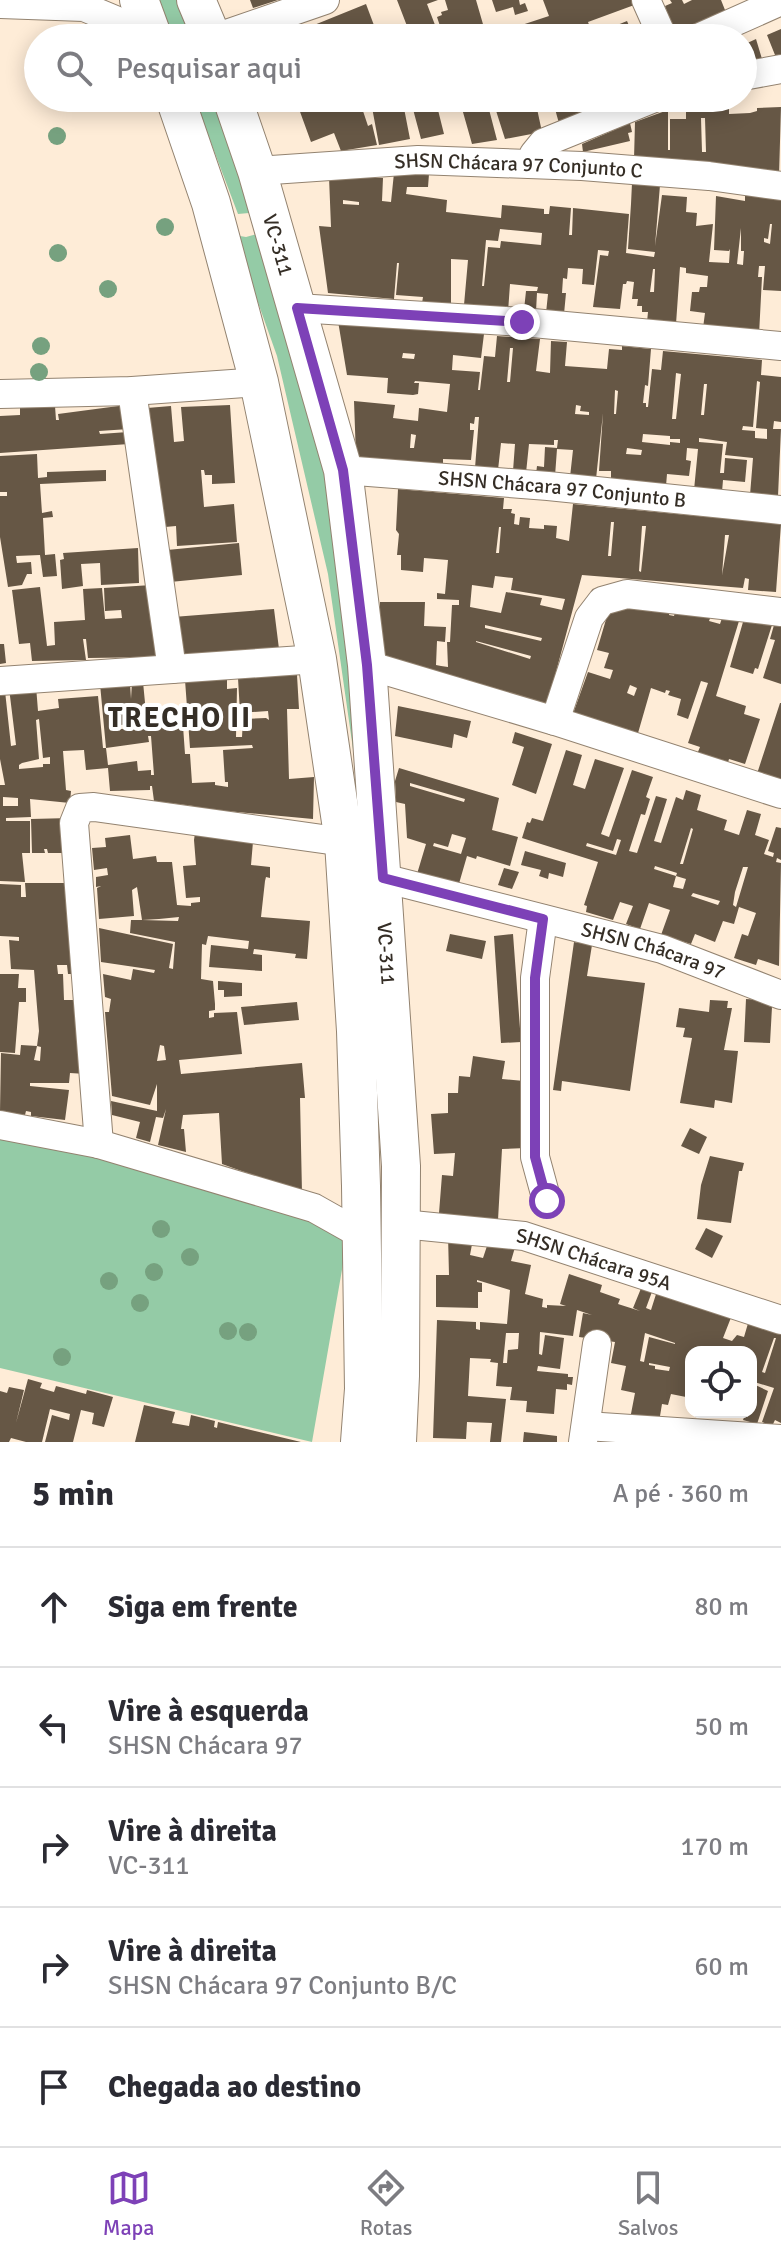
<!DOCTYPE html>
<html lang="pt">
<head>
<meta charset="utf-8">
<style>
  :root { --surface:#fff; --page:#f7f7f7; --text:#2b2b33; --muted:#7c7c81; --line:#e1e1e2; --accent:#7d41b7 }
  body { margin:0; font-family:Signika,sans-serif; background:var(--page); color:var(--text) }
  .controls { position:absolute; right:24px; bottom:24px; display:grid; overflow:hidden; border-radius:16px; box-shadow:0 4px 20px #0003 }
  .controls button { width:72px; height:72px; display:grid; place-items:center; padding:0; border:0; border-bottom:2px solid var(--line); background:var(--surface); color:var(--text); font:40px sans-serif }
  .stop { position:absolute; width:24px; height:24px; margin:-18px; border:6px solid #7d41b7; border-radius:50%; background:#fff }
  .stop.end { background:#7d41b7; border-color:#fff; box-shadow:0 2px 8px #0008 }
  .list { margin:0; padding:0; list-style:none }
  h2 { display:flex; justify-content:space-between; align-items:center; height:104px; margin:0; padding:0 32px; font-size:34px }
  h2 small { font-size:26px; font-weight:400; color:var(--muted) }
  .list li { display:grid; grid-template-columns:52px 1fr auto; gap:24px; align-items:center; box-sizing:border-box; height:120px; padding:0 32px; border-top:2px solid var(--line) }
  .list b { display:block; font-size:30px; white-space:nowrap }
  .list p { margin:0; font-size:26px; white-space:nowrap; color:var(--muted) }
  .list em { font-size:26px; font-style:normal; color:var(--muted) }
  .icon { flex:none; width:44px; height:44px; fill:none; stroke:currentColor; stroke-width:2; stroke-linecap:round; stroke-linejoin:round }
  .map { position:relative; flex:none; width:781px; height:1442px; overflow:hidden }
  .search { position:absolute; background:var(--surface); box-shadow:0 4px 20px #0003; left:24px; right:24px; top:24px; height:88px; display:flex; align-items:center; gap:20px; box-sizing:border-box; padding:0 28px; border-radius:44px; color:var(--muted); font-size:30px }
  .sheet { height:704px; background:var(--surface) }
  nav { display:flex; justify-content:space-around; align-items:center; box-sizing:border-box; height:112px; border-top:2px solid var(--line); background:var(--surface); font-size:22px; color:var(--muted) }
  nav a { display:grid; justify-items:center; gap:4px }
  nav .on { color:var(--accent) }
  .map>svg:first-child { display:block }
  .green { fill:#94cba6 }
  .building { fill:#665745; fill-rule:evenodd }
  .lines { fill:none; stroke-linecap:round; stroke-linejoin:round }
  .street-casing { stroke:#938370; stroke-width:30 }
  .secondary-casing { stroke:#938370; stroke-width:40 }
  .street { stroke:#fff; stroke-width:28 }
  .secondary { stroke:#fff; stroke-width:38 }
  .tree { fill:#76a17f }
  .route { stroke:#7d41b7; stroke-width:10 }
  .labels { text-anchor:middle; stroke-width:8; stroke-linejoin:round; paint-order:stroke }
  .street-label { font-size:20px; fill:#352e26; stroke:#fff }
  .district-label { font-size:28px; font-weight:bold; letter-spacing:2px; fill:#352e26; stroke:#fff }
</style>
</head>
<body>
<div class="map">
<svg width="781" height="1442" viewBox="0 0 781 1442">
  <rect width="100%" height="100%" fill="#feecd7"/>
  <path class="green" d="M153,0H181L195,38H167Z
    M194,98H217L249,213L238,214Z
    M261,233L311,392L343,595L373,864L387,1256L358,784L328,574L277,356L234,235L246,237Z
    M0,1127L314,1208L347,1241L312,1442L0,1368Z"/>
  <path class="building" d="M250,0H278L253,8Z
    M397,0H438L427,4L440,38H282L366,4L378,36L407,26Z
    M445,0H476L487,38H443L441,30L445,29L444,24L440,26L437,17L442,15L441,12L448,10Z
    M492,0H519L520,5L525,3L528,11L515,15L513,7L496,12Z
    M543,0H636L637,4L588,22L594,38H495L494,34L549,16Z
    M670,0H682L684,4L692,0H721L727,15L686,38H676L665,6L672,3Z
    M627,21L633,35L608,38L613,36L610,28Z
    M781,29V59L777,60L767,35Z
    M756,39L762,59L743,61V45Z
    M295,98H366L367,103L361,105L368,126L372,124L377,145L341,151L334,133L311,142Z
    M390,98H402L410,139L379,145L371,102Z
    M410,98H435L444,134L421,139Z
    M459,98H486L497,140L472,144Z
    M492,98H530L532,106L536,104L542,132L505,139Z
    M552,98L611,99L632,98L560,127Z
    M701,98H729V114L750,113L757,111V108L781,107L779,176L634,159L635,122L668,110V150H670V119H686V105L701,104ZM701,118H705L706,152H702Z
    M630,123L632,132L628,133L630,141L583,152L582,144Z
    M394,173L429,174L428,187H407L406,194L447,200L446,212L501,218L502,205L544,209V214H549L550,206L571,208L569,235H572L573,208L629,214L626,253L654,257L655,252L628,249L631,204L632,183L660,185L655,246L662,195L687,197L686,212L697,213L696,226L713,224L709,262L729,263L730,249L729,251L714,250L716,196L745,201V194L781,199V291L763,290L765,266H759L758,277H762L759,335L703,328L705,313L690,311L692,292H699L700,287H707L708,276L686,273V268L680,267L676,324L647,322L648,312H642V306H637L638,299H632L634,282L627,281L626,284H623L620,309L593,307L600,255L608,256L609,251L598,250L594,285L582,284L583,269L568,268L567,279L563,278L562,293H566L564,314L546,313L548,294L537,293L536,311L524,310L526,291H537L538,287L510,284L508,312L464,305L468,260L451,259V306L422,303L423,297L396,295L399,263H397L394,299L328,293L319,226L331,227L329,177L383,178L382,201L391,202ZM343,200L359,202V205L343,204ZM770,224H772L770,244L764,242V238L768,239ZM741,228V251H744L743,265L737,264ZM500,229L542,233L541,245L501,241L500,248L488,247L484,286H482L486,240L498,241ZM653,269H655L654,292H650Z
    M338,321L484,334L481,358L453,355L452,370L480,372L478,390H480L484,356L495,357L497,336L540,339L536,371L550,373L551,341L567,342L565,366L607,369L609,349L622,350V346L651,349L648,386L645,385L643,403H646V407H648L652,369L661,370L663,351L762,360L761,375L781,377V422L774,421L773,429H781L778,496L750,495L753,458L725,455L727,442L699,438V442L723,444L720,473H724L725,458L747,460L745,482L723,480L722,492L694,490L698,449L687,448L686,460L691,461L689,476L667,474L666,486L611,482V471H599L603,413L596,479L570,477L573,450L557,449L555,476L536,474L537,466L544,467L545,447L557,448L558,440H554V445L529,444L526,473L513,471L515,444L501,443L498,470L475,468L479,417H475L474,424L470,423V430H474L471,460L443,459V465L356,457L354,401L395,405L393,418L418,421L419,408L447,412L450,384L415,381L414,383H419L418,394L413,395L387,393L388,378L347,375ZM510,348H513L510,382H507ZM403,353L415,354L414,359L402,358ZM676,373L681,374L676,419H672ZM757,381L760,382L756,428L767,429V439L755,438V431L742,430L743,426L753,427ZM704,384H707L704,415H701ZM615,390L618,391L616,414H614ZM576,405L581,406L580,411L589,412V415L575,414ZM411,434L416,435L414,448H410ZM643,434L670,436V439H680V443L670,442V445L642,442ZM627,448L642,450L641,455L626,454Z
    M126,405L129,429L99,431L100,434L128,432L129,444L0,453V416L20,415V408L55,406L56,420H59L58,414Z
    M230,405L235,483L212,484V475H205L204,470H201L204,507L234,504L237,542L177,546L176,526L165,527L147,408L171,406L174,442L184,441L181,407Z
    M37,454L38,478L47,477V472L106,470V481L40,484L42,513L52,511L53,517L43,518L45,555L55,554L57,576L43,577L40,555L16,556L17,563L31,562L32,574H27L22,585L8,587L0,537V496H7V492H0V456Z
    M398,489L504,498L503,509H512L511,513L515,514L514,524L519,525L520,517L530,518L529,528L544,529V525L557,526L556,538L569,541L573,504L781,524L776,592L748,590L749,579L745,578L743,588L582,575L546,709L380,668V602H425L424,626L446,627L445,642L437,641L436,665L441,666L448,667L447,642H450L452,605H459V600L437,599V593L445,594L448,560L424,558L423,572L401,570V555H397L399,534L396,530ZM611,522H614L611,556H608ZM642,526H646L641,572L639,571ZM499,527H501L499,553H496ZM725,535H729L722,575ZM495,576L513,578L511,590L565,599L562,610L540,605L542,598L506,592L501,613L470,607L472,585L493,588ZM485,625L542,638L541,641L485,628ZM476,641L531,656L530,659L476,642Z
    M239,543L242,575L170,582L167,550Z
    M138,548L139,583L101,585L100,563L81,564L83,586L62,589L60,560L64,559L63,553Z
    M152,585L157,657L88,658L86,639H83L86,660L32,661L30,643L19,644L12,590L40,587L47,646L55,645L54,622L85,620L83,589L102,588L105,619L122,618L121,610L105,611L104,588Z
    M610,606L670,609L669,615L674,616L676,609L711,616L709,621L720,624L722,618L739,621L716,696L746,706L744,714L760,719L745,764L729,759L726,770L695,759L700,747L688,743L708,683L701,681L688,719L677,715L681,699L668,695L670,691L666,690L665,693L651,688L636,740L570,722L588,672L610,679L613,670L604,668L609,653L597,650ZM630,685L637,688L634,696L627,693Z
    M274,609L279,649L176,655L173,617Z
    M743,622L772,625L758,669L755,668L753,674L730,667Z
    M774,625L781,626V684L763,678L775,640L770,639Z
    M0,644H4L6,663L0,664Z
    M297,675L299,709H287L289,779L314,777L313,819L193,808V806L154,801L152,786H150V790L110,791L108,768L86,770L84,750L63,751L66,790L71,791L70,803L30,799L31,817L6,818V821H30V853H22L25,882L0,881V785H5L0,759V692L5,691L11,746L16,745L9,688L36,686L38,711L59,708L58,699L98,696L103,748H106L108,765L137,761L138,771L151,770V775H154L151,736H148L149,742L106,748L100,684L130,683L131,699L132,682H143L146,713H153L154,727L183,726L185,754H190L192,783L215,782V785L228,787V782H225L223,750L253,748L252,745L190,748L185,680H227V689L237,688L236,737H242L243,719L266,718L269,720L268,711L240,713L238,678ZM39,719L43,758L50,757V764H43V767L19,769V765L22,763L39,759L36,720ZM131,724L132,728L111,730L110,726ZM3,797L18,798V806H3Z
    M780,703H781V788L755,780Z
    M398,706L471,721L467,738L454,734L452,748L395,736Z
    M515,732L552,744L536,794L512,785L524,747L512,743Z
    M566,750L582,755L573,785L585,789L595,759L624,768L601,834L609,837L632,770L653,777L646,797L650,799L645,815L641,814L629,851L637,853L656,796L667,799L654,841L661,843L676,797L683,800L686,790L701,795L697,810L727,820L724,830L739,835L747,810L761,814L755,835L769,840L764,854L773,857L774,853L768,851L776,827L781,828V860L777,858L776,862L781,863L779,966L758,959L756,965L734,958L742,934L748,936L756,913L739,907L734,924L723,921L715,942L695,934L691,944L661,935L670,910L649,903L640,929L626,924L633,906L620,902L613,920L586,912L587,906L584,905L598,862L522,838L527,822L530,823L532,818L543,821ZM691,828L693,829L683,864H680ZM617,839L621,840L616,855L586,846L587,843L613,851ZM655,866L677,873L676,876L654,869ZM743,867H748L736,907L733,905L735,892ZM676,876L686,879L683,889L673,887ZM693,893L720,901L718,905L691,896Z
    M399,768L499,798L492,830L518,837L510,866L477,856L476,859L467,856L458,887L417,874L426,844L407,838L405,804L396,802L395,781ZM410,783L465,799L464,802L410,786ZM452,834L466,838L461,854L433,846L434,843L448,847Z
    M70,818L65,853H48L47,849H44L45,853H32L31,819Z
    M196,826L254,830L251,865L270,867V878L266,877L265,881L261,917L310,921L307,959L295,958L296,954L254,949L253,954L262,955V971L209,967L211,945L248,949L249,941L208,936L206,945L202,944L201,979L213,981L215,1004V1010L209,1011V1018L214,1017V1013L237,1012L242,1054L179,1060L181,1074L302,1063L305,1098H300L302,1193L222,1164L219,1113L183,1115L181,1129H184L186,1152L158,1145L166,1109L163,1118L156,1117L150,1142L136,1138L140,1122L112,1115L111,1101L157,1111V1084L150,1105L112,1096L105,1012H109L111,999L105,997L103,974L131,980L133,969L154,973L155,970L101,962L99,928L173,944L169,968L173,969L175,942L130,933L131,920H142L137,887L132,890L134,916L99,919L97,888L101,886L96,887V877L108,875L107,868L94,870L92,848L106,847L105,838L130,835L133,859L156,856L157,862H172L177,905L191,906V903L200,902V897L186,898L183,866L196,865L194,840ZM179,917L178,921L142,920L159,919ZM160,1045L164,1046L166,1060L157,1061Z
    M525,851L566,863L563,877L549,873L548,879L539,876L541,870L521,865Z
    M504,868L519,872L512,889L498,885Z
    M25,883H74L80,974H68L67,965H57L58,974H63L64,1000H81L86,1074L70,1073L69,1083H30V1086L69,1090L65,1120L31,1116V1112L26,1111L25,1115L0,1111L1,1053L20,1055L21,1045L37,1046L34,1060L40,1061L41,1047L37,1046L39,1031L34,970L11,969L9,940L19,941V937L0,936V884L21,885V897H26Z
    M450,934L486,941L482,959L446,951Z
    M513,934L521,1042L501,1043L494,936Z
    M574,942L592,945L587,976L645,983L630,1091L562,1081L561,1091L553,1090Z
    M0,974H19L18,988H26V1002H19L15,1053L0,1052Z
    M218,981L242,983V996L224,997V990H218Z
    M746,999L761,1000V1003L769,1004V1006L772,1007L770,1043L744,1042Z
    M710,1000L728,1001L727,1008H732L724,1050L738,1051L732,1103L715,1100L714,1108L680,1103L692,1038L683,1037L685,1028L676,1027L679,1008L709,1012Z
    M297,1002L299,1020L244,1025L241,1007Z
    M473,1056L505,1061L502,1079L524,1081L526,1148L502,1149L498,1220L439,1213L442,1175L453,1176L455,1153L434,1154L431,1114L448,1113V1093H458L459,1076L470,1077Z
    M690,1128L707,1137L699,1154L681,1146Z
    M710,1156L744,1163L742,1171H739L731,1223L697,1219L701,1185Z
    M706,1228L723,1236L712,1258L695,1249Z
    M448,1235L473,1239L470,1255L483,1258L489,1240L516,1244L511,1261L531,1265L525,1294L543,1299L542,1307L547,1308V1305L566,1306L560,1304L569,1274L602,1285L600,1292L620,1299L618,1304L640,1311L633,1308L642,1286L653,1289L646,1308L651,1310L657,1291L732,1315L723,1338L732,1341L737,1335L744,1337L749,1320L781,1329V1423L775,1420L772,1426L762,1422L774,1388L751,1381V1352H691V1398L671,1394L668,1405L662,1404L659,1422L630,1419L635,1393L621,1390L626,1366L611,1363L615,1342L579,1337L583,1313L592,1315L577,1310L573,1336L540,1332L539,1354L542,1355L545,1335L564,1338L560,1369L538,1366L537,1371L568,1374V1377H573L572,1385L567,1384V1390L556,1389L554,1414L526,1412L527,1401L510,1400L512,1387L496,1386L498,1363L490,1362L491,1359L470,1358L468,1396L506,1399L501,1442H490L492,1423L467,1422L466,1439L433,1438L437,1320L476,1322V1329L480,1330V1322L507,1324L510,1290L477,1280V1282L482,1283V1292H478V1308L436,1307V1275H449ZM506,1333H519L518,1349L508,1350L507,1363H503ZM645,1333L675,1343V1344L649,1337L644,1362L640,1361ZM774,1338H776L765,1373L762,1372ZM649,1363L670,1367L669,1371L655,1369V1366L649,1365Z
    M28,1379L42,1383L40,1388L54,1392L56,1386L86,1394L87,1390L113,1397L104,1427L92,1424L94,1413L81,1410L73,1442H45L52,1415L69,1420L70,1414L50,1409L42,1442H26L11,1438L9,1442H0V1391L7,1393L9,1387L24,1390L16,1423Z
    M751,1383L768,1391L757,1424L743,1420L745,1415L739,1413L751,1412Z
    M144,1405L175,1412L172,1423L189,1426L191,1415L215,1421L214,1427L217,1428L218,1422L301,1442H135Z
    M524,1432L557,1436V1442H523Z"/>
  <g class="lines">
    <defs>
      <g id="street">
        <path d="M646,0L663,38"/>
        <path d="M0,4L84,7L151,35"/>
        <path d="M215,38L325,0"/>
        <path d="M698,38L781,1"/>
        <path d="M743,76L781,69"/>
        <path d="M531,164L534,154L543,143L654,98"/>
        <path id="s1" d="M257,171L418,160L582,166L709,176L781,186"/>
        <path d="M297,308L522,322L781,346"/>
        <path d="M132,391L172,669"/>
        <path d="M0,394L132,391L259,382"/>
        <path id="s2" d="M343,470L548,486L781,510"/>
        <path d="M367,665L555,721L781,794"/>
        <path d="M0,681L317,659"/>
        <path d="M555,721L589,618L602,601L627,594L781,612"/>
        <path id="s3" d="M383,878L662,949L781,995"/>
        <path d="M543,919L535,978V1157L547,1201"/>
        <path d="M0,1125L99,1144L314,1208L362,1235"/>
        <path d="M99,1144L74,823L80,808L94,807L344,842"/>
        <path id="s4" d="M402,1224L524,1236L781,1320"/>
        <path d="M586,1426L781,1439"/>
        <path d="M583,1442L597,1344"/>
      </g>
      <g id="secondary">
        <path d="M139,0L153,38"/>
        <path d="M196,0L212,38"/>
        <path d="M175,98L211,203L259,382L317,659L344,842L356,1031L361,1186L364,1389L360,1442"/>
        <path id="s5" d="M232,98L257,171L343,470L367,665L401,1166L400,1376L397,1442"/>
      </g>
    </defs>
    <use href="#street" class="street-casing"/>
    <use href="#secondary" class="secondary-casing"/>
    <use href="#street" class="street"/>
    <use href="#secondary" class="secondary"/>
  </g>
  <g class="tree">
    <circle cx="57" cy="136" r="9"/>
    <circle cx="165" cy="227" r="9"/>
    <circle cx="58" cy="253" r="9"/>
    <circle cx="108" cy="289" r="9"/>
    <circle cx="41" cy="346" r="9"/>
    <circle cx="39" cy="372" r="9"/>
    <circle cx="161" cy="1229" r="9"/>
    <circle cx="190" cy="1257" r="9"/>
    <circle cx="154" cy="1272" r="9"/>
    <circle cx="109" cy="1281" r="9"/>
    <circle cx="140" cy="1303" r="9"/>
    <circle cx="228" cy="1331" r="9"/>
    <circle cx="248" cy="1332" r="9"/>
    <circle cx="62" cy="1357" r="9"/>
  </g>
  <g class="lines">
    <path class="route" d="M522,322L297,308L343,470L367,665L383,878L543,919L535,978V1157L547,1201"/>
  </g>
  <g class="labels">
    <g class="street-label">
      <text dy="7" stroke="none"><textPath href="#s1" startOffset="262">SHSN Chácara 97 Conjunto C</textPath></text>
      <text dy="7" stroke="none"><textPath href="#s5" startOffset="154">VC-311</textPath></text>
      <text dy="7" stroke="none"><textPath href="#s2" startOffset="220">SHSN Chácara 97 Conjunto B</textPath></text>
      <text dy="7" stroke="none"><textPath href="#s3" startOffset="280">SHSN Chácara 97</textPath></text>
      <text dy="7" stroke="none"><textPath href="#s5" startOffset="874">VC-311</textPath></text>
      <text dy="7" stroke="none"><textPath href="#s4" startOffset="196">SHSN Chácara 95A</textPath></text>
    </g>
    <g class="district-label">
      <text x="180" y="727">TRECHO II</text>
    </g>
  </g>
</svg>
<div class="controls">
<button><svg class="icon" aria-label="locate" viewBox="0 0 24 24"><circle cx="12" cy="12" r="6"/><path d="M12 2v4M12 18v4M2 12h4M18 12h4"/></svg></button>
</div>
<div class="stop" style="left:547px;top:1201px"></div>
<div class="stop end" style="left:522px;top:322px"></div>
<div class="search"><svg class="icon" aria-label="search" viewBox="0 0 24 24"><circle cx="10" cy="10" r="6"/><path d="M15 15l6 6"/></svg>Pesquisar aqui</div>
</div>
<section class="sheet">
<h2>5 min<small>A pé · 360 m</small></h2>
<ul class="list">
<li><svg class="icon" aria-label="ahead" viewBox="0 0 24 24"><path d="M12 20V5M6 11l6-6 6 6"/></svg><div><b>Siga em frente</b></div><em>80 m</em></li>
<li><svg class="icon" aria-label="left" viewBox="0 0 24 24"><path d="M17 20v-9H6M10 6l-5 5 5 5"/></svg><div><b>Vire à esquerda</b><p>SHSN Chácara 97</p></div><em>50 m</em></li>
<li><svg class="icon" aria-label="right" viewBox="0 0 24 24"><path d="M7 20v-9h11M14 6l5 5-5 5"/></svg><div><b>Vire à direita</b><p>VC-311</p></div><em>170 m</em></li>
<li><svg class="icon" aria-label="right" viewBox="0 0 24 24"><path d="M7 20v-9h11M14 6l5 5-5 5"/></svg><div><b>Vire à direita</b><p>SHSN Chácara 97 Conjunto B/C</p></div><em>60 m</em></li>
<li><svg class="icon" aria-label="arrive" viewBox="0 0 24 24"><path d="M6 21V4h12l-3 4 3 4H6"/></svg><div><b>Chegada ao destino</b></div></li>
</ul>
</section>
<nav>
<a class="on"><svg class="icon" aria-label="map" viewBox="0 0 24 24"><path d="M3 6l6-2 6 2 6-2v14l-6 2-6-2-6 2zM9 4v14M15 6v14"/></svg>Mapa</a>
<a><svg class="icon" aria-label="directions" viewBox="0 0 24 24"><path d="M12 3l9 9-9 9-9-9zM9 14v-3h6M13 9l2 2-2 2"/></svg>Rotas</a>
<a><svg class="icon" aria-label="saved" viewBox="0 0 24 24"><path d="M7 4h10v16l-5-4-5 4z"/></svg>Salvos</a>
</nav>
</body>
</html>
